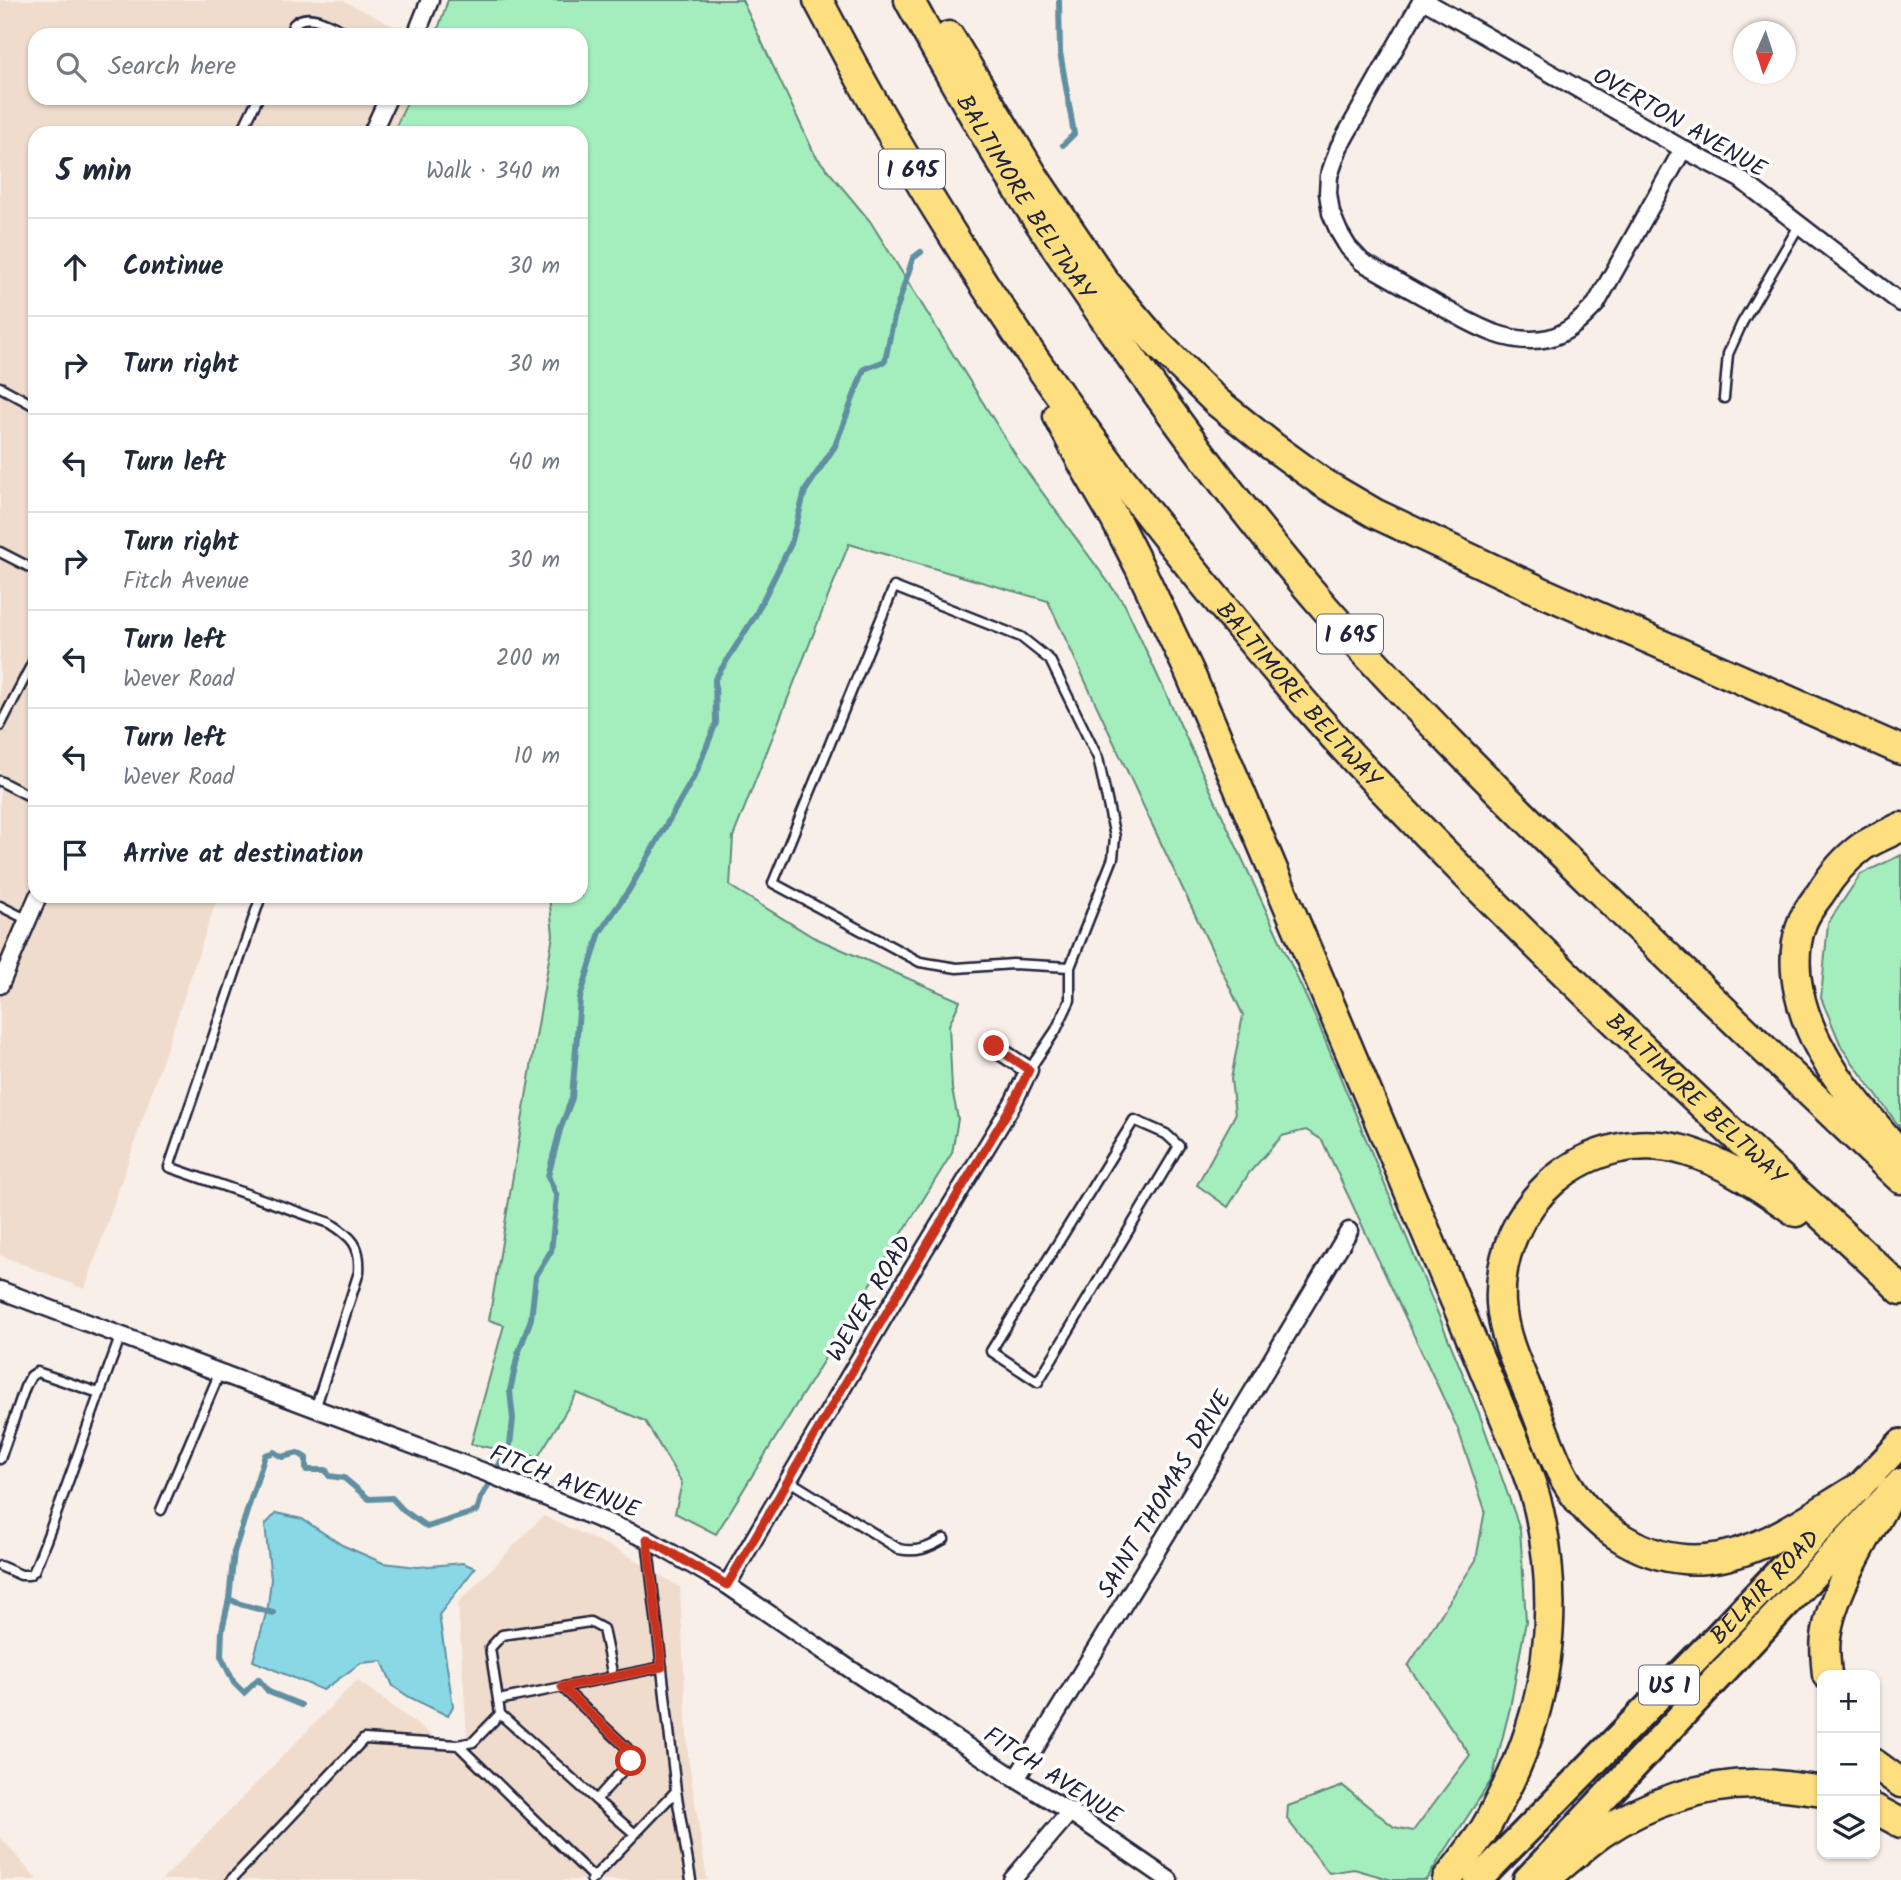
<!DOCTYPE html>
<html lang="en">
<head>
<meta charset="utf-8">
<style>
  :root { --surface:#fff; --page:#f2f2f3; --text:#1f2937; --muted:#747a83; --line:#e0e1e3 }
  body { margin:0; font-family:Kalam,sans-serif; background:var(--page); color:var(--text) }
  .controls { position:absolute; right:21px; bottom:21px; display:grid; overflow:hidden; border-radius:14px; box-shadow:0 2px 5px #0004 }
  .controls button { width:63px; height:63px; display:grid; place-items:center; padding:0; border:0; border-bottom:2px solid var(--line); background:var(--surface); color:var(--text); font:35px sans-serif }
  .compass { position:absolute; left:1733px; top:21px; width:63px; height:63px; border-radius:50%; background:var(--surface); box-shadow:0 2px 5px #0004; rotate:183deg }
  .stop { position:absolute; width:21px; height:21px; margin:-16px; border:5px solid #c8321e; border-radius:50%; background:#fff }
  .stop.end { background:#c8321e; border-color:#fff; box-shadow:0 2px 7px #0008 }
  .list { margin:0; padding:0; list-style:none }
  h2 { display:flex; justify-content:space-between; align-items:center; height:91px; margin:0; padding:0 28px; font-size:30px }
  h2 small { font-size:23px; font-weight:400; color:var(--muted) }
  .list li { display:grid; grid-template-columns:46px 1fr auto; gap:21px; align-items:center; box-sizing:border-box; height:98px; padding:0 28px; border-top:2px solid var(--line) }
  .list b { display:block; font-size:26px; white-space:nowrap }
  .list p { margin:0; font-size:23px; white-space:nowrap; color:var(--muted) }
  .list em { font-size:23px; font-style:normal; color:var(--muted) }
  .icon { flex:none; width:38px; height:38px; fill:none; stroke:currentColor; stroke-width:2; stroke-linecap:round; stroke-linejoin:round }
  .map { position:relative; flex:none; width:1901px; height:1880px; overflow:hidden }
  .search { position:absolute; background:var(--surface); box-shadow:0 2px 5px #0004; left:28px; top:28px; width:560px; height:77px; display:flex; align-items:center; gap:18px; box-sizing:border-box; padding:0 24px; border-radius:21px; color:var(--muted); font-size:26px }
  .panel { position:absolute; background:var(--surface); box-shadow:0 2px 5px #0004; left:28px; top:126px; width:560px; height:777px; border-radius:21px }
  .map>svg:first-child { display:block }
  .built { fill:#efdccc }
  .green { fill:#a4eebd; stroke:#63887c; stroke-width:2 }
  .water { fill:#89d8e6; stroke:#608fa2; stroke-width:2 }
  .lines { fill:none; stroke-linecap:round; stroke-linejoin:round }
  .stream { stroke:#608fa2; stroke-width:6 }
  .service-casing { stroke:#22223b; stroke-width:13 }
  .minor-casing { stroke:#22223b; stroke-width:21 }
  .trunk-casing { stroke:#22223b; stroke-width:32 }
  .motorway-casing { stroke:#22223b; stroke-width:33 }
  .service { stroke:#fff; stroke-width:8 }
  .minor { stroke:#fff; stroke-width:16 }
  .trunk { stroke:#fddf80; stroke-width:26 }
  .motorway { stroke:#fddf80; stroke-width:28 }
  .route { stroke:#c8321e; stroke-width:9 }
  .labels { text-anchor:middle; stroke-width:7; stroke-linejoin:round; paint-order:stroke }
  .shield { fill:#fff; stroke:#646476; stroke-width:2 }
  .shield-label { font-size:23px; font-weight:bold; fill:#22223b }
  .street-label { font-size:24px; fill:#22223b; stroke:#fff }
</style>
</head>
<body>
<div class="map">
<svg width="1901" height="1880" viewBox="0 0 1901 1880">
  <rect width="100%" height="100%" fill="#f8efe8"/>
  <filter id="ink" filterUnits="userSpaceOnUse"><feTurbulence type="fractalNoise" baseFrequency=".0143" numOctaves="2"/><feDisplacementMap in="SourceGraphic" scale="14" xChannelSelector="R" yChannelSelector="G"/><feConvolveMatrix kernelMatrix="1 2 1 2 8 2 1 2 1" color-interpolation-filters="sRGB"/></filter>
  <g filter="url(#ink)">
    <path class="built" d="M0,0H342L411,35H35V98H409L393,133H35V896H218L85,1289L0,1255Z
      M543,1516L618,1550L680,1587L688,1756L707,1880H162L357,1680L469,1763L458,1603Z
      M0,1837L37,1880H0Z"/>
    <path class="green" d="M448,0H742L815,155L870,221L1020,462L1125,605L1318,1023L1479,1413L1520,1529L1526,1621L1510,1708L1492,1779L1426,1880H1392L1354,1869L1329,1873L1287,1819L1288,1806L1343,1786L1394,1827L1413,1831L1470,1755L1408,1666L1476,1560L1485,1510L1458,1429L1322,1140L1306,1130L1282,1136L1249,1173L1228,1207L1197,1185L1235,1115L1231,1079L1243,1015L1149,818L1048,601L849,544L733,837L730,886L813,937L960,1001L949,1025L952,1089L958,1119L952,1153L716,1534L675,1513L682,1483L645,1421L577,1393L538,1457L471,1444L504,1325L489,1320L553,935L549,896H581V133H393L409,98H581V35H436Z
      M1901,855V1129L1842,1048L1821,998L1828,923L1861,874Z"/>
    <path class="water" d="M276,1513L302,1519L342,1545L383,1563L418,1567L463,1563L475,1568L439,1615L453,1706L448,1716L409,1697L393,1686L382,1661L361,1663L323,1690L253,1661L268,1606L271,1579L265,1525Z"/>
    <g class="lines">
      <path class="stream" d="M1059,0L1060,52L1074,134L1063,145
        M229,1599L240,1604L273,1613
        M301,1705L269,1692L258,1679L244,1693L234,1683L221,1656L222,1630L229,1599L234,1552L265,1455L274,1452L282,1457L298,1453L306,1458V1470H326L329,1476L344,1478L369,1499L392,1498L403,1510L427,1527L477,1511L481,1498L510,1445L513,1419L510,1391L518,1354L531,1319L536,1276L551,1251L557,1197L548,1176L560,1130L572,1098L580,998L600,932L629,890L696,773L716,723L715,679L755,616L791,544L805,491L835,446L864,369L885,361L894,317L913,258L921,252"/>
      <defs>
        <path id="service" d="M289,35C291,31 292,27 294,24C309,9 336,28 350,35
          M241,133L258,98
          M0,387L35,406
          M1724,398L1728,354L1742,323L1800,224
          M0,552L35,570
          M0,726L35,658
          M0,781L35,799
          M261,896L169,1167L330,1223C352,1237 361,1245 359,1272L315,1409
          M0,906L28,920
          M1029,1070L1056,1030L1070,1000V967L1113,858L1115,837L1098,758L1050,660L1021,637L894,587L773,883L920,962L957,968L1013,964L1070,967
          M1134,1120L1166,1134L1179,1146L1038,1382L991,1351Z
          M0,1459L25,1387L31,1376L37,1372L99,1393
          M788,1480L899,1549C917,1553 928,1548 944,1539
          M161,1510L220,1372
          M647,1539L676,1791L691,1880
          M0,1566L21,1575H29L34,1571C66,1493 91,1414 121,1335
          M613,1677L603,1629L590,1622L502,1635L490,1648L498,1700C553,1689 607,1678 662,1667
          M498,1700L500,1714L596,1800L631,1761L627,1748L562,1687
          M458,1745L594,1878
          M596,1800L635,1834
          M231,1880L364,1739L458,1745L473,1742L500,1714
          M591,1880L676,1791"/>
        <path id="minor" d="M1422,0L1339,147L1329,176L1328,193L1331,213L1339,232L1348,247L1362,262C1384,274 1406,287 1428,299C1464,319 1505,348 1549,338C1569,333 1583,318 1596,304L1683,149
          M1423,0L1683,149L1740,179L1901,303
          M416,35L430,0
          M372,133L388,98
          M0,985L38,896
          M0,1290L487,1473L647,1539L727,1585L850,1669L1016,1779L1070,1812L1169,1880
          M727,1585L901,1288L1013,1103L1029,1070L994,1047
          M1016,1779L1198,1483L1349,1231
          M1012,1880L1070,1812"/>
        <g id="trunk">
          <path id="s1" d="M1478,1880L1716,1638L1901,1443"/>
          <path d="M1527,1880L1901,1482"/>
        </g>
        <g id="motorway">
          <path id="s2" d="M818,0C932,220 1071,425 1229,614C1276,671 1324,728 1375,781C1494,906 1619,1027 1745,1145C1797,1194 1851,1240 1901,1290"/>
          <path id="s3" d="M909,0C944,64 979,127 1018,189C1045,233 1075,275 1104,318C1173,418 1246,517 1326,609C1410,704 1501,794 1592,883C1694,982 1797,1081 1901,1179"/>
          <path d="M949,36L1036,180L1105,282L1157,343L1217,402L1272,446L1323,483L1376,514L1540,591L1901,750"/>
          <path d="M1058,416L1083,464L1115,519L1140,568L1189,671L1506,1421C1518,1450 1532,1480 1539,1511C1561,1610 1548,1711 1500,1800C1494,1811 1489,1823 1482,1833C1471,1849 1459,1864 1447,1880"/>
          <path d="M1901,827C1889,833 1874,839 1863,846C1846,858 1831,876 1820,894C1813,903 1804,915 1801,926C1787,968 1802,1017 1823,1054C1841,1088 1876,1125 1901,1156"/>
          <path d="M1796,1212C1762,1188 1727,1163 1686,1151C1588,1123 1496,1204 1501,1303C1503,1338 1520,1371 1533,1403C1543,1428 1553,1459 1566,1481C1594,1530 1649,1564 1706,1559C1762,1554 1811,1516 1858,1488"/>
          <path d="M1827,1675C1826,1663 1824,1649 1826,1637C1832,1590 1869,1534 1891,1492"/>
          <path d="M1875,1764L1901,1783"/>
          <path d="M1875,1809L1901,1823"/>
          <path d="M1544,1880C1563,1865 1582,1847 1602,1833C1646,1803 1706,1783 1758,1784C1780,1784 1801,1788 1822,1791"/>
        </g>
      </defs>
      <use href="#service" class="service-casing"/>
      <use href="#minor" class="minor-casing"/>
      <use href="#trunk" class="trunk-casing"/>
      <use href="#motorway" class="motorway-casing"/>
      <use href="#service" class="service"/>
      <use href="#minor" class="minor"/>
      <use href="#trunk" class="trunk"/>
      <use href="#motorway" class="motorway"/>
    </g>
  </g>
  <g class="lines" filter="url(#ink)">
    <path class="route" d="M631,1761L627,1748L562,1687L662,1667L647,1539L727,1585L901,1288L1013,1103L1029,1070L994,1046"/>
  </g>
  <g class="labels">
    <g class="shield">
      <rect x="879" y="149.5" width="66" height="39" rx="5"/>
      <rect x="1317" y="614.5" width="66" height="39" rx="5"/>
      <rect x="1639" y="1665.5" width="60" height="39" rx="5"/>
    </g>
    <g class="shield-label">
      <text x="912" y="177">I 695</text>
      <text x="1350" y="642">I 695</text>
      <text x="1669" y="1693">US 1</text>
    </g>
    <g class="street-label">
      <text transform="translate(1680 122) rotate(30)" y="8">OVERTON AVENUE</text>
      <text dy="8" stroke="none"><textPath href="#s3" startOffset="229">BALTIMORE BELTWAY</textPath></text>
      <text dy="8" stroke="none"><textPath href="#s2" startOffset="847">BALTIMORE BELTWAY</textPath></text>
      <text dy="8" stroke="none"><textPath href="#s2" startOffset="1414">BALTIMORE BELTWAY</textPath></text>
      <text transform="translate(869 1298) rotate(-59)" y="8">WEVER ROAD</text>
      <text transform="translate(565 1481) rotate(22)" y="8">FITCH AVENUE</text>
      <text transform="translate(1164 1494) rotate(-59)" y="8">SAINT THOMAS DRIVE</text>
      <text dy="8" stroke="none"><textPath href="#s1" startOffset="410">BELAIR ROAD</textPath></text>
      <text transform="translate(1053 1775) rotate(33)" y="8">FITCH AVENUE</text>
    </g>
  </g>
</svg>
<div class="controls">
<button>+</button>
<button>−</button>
<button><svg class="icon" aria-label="layers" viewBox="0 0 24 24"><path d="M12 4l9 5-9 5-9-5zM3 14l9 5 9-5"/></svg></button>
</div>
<svg class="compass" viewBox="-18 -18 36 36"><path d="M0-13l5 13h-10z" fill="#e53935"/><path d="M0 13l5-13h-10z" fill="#747a83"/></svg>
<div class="stop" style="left:631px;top:1761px"></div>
<div class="stop end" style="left:994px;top:1046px"></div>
<div class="search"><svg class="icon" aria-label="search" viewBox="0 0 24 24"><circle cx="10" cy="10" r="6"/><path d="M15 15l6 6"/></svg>Search here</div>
<section class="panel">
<h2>5 min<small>Walk · 340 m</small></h2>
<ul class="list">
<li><svg class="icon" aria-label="ahead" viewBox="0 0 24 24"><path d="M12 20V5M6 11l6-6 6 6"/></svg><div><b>Continue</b></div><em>30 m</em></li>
<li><svg class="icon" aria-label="right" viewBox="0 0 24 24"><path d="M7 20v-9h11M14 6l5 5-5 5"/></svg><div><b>Turn right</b></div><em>30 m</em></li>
<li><svg class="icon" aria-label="left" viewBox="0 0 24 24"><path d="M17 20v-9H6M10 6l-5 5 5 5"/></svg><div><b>Turn left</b></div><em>40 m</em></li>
<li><svg class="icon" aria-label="right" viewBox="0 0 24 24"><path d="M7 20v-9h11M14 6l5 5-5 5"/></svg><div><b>Turn right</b><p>Fitch Avenue</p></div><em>30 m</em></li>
<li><svg class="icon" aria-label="left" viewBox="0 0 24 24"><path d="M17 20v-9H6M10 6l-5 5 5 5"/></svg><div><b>Turn left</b><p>Wever Road</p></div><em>200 m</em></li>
<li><svg class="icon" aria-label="left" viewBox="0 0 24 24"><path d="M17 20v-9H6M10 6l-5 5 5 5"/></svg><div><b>Turn left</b><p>Wever Road</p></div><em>10 m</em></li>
<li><svg class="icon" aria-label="arrive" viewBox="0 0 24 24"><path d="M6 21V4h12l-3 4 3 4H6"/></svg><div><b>Arrive at destination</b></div></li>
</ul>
</section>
</div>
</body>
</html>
